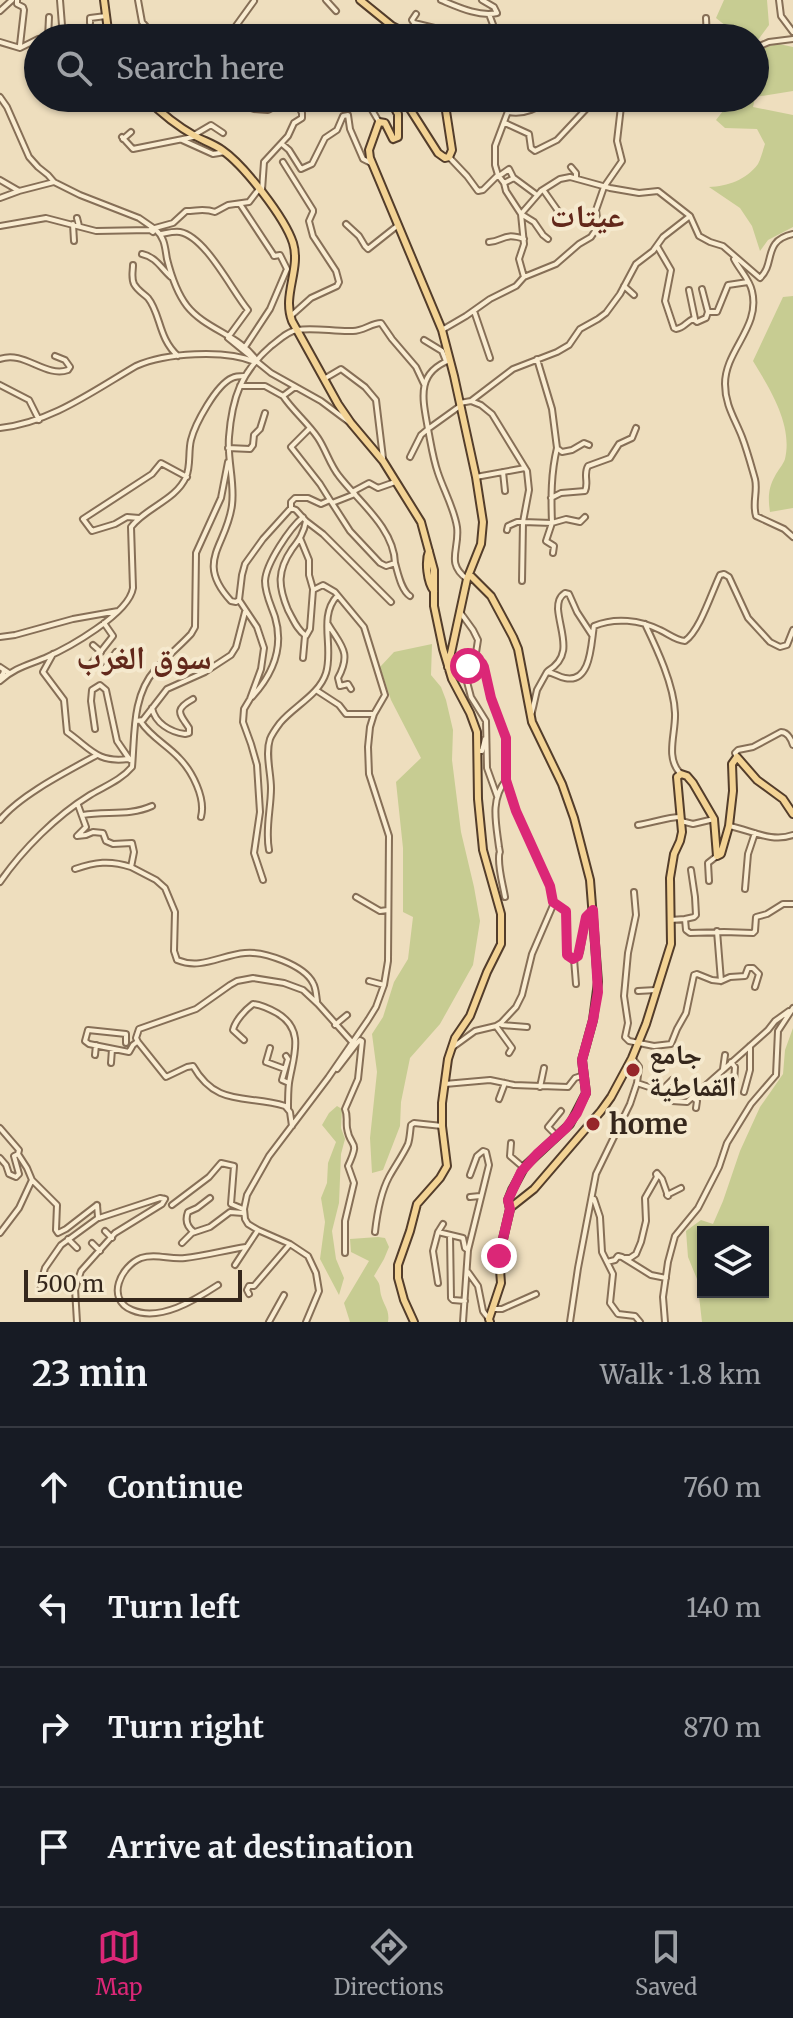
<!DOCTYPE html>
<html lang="en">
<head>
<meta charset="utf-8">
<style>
  :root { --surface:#171b24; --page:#20242c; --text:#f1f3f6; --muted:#9ea1a6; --line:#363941; --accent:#db2777 }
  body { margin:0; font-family:Merriweather,"Noto Naskh Arabic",serif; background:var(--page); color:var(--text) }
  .controls { position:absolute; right:24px; bottom:24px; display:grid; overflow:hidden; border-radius:0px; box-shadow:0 2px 6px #0004 }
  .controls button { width:72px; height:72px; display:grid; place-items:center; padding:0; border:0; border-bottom:2px solid var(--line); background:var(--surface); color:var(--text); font:40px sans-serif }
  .scale { position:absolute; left:24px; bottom:20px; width:218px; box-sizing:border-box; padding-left:8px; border:4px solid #35271c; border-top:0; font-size:22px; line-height:28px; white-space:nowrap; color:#35271c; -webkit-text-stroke:6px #f5e9ce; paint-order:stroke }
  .stop { position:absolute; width:24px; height:24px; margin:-18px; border:6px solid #db2777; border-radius:50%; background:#fff }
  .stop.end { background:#db2777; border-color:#fff; box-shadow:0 2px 8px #0008 }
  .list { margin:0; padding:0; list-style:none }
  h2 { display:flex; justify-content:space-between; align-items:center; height:104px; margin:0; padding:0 32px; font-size:34px }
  h2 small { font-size:26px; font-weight:400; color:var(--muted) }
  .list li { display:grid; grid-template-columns:52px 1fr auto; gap:24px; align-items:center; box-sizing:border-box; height:120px; padding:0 32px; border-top:2px solid var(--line) }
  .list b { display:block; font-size:30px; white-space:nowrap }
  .list em { font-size:26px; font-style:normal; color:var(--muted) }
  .icon { flex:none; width:44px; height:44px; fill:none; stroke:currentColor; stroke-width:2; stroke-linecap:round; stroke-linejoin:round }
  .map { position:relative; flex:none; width:793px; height:1322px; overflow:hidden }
  .search { position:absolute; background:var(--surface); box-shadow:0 2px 6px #0004; left:24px; right:24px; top:24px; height:88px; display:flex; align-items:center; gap:20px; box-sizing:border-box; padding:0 28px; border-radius:44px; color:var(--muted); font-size:30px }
  .sheet { height:584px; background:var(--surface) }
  nav { display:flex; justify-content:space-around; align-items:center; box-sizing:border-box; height:112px; border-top:2px solid var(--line); background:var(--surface); font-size:22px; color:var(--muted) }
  nav a { display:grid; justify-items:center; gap:4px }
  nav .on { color:var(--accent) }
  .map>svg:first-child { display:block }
  .green { fill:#c7cc92; fill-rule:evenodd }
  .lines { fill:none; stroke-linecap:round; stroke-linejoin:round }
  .minor-casing { stroke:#866f57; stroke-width:8 }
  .major-casing { stroke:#533d2b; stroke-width:10 }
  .minor { stroke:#f9ecd1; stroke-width:4 }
  .major { stroke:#f3d394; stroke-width:6 }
  .route { stroke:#db2777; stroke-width:10 }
  .poi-dot { fill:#96262a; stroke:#f5e9ce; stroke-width:3 }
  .labels { text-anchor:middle; stroke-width:8; stroke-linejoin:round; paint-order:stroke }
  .poi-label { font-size:28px; font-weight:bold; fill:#35271c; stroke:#f5e9ce; text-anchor:start }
  .quarter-label { font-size:32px; font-weight:bold; fill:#62281b; stroke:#f5e9ce }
</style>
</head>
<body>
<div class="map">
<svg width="793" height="1322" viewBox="0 0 793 1322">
  <rect width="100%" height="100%" fill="#eedebe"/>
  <path class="green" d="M724,0H767L769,25L755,44V38H723L726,26L716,18Z
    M779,44L793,47V91L755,97V52L769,46Z
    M733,98H755L753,107L793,115V227L768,240L760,251L752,226L740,208L709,187C728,186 746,180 758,164C761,158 763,150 765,144L757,129L725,128L716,120Z
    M793,296V508L770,512C768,499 768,488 775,476C778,470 783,465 785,459C793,425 770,389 753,361L783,297Z
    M432,644L431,675L441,687L446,700L453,730L452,760L461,832L474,887L480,921L473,965L440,1024L410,1058L401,1102L400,1126L383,1170L372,1173L370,1138L377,1072L372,1034L383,1017L394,982L408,959L413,917L403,912V848L396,782L421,758L391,700L380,667L394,652Z
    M793,1028V1322H702L697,1279L688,1257L686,1231L701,1220L713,1224L723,1201L740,1151L760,1107L783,1074L785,1050ZM703,1232H763V1292H703Z
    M337,1106L342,1109L341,1128L345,1139L341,1154L339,1203L332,1231L336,1259L344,1278L339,1295L320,1259L325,1222L321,1198L327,1183L328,1163L336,1142L322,1125L329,1113Z
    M378,1237L385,1238L389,1247L384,1259L374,1276C381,1285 379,1284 381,1295C384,1306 390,1310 388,1322H350L344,1303L369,1261L351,1252L350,1239Z"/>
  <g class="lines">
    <defs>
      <path id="minor" d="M17,0V4L23,7L24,10L20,45
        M60,0L63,38
        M138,0L142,22L156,38
        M326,0L336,11
        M441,0C458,7 479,17 497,13L494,7L482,0
        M779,0L781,16L793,32
        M0,11L12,0
        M416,14L412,20L414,23L455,33L492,38
        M489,14L498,38
        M706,18L707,38
        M90,23V18L106,16
        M301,32L336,38
        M610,34L613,38
        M188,37V32L186,31L182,32L183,36L188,38
        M48,38L49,17
        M202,38L205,36
        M245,38L233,30L254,1
        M0,42L20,48L38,39
        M755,48L769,42L793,39
        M0,97L7,107L29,157L38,167L48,175L54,182L80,195L139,218L152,227L150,230L153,232L155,229L152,227
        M54,98L60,103L66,98
        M219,98L254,109L268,110L284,102H299
        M365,98L379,122
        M513,98L495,146V165L498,175L504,183L506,191L521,214L524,244L519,259L524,277
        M509,112C523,115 540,108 549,98
        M348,115L350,129L363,159L371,163
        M505,123L529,134L531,148L535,151L557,140L588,107L615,98
        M194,135L211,125L223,133
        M122,137L133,149L193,137
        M123,139L131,132
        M182,140L213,154L225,152
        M282,144L289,150L301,169L312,164L325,138L337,130L343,116L348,115
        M449,157L467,176L478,191L483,190L498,175
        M283,162L313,210V212L309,221L313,236L336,271L339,282L337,286L311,298L292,315
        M571,167L576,173V178
        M499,176L509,169L513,177
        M0,180L19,191L54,182
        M504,183L514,178L537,195
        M262,190L264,162L288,136L294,123L302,118V113L299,107L301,98
        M544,191L563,218
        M0,198L19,191
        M240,204L273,254L274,256L280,255L287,269L270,309L245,347
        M77,218L79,226
        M73,224L74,241
        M346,224L359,236L365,246L368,249L397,226
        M0,226L46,218L96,231L150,230
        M155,228L173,223L186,211C197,211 204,208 215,212L228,205L249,202L259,189
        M156,230C165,238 165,248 167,259C171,275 177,293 187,306C206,330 240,335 257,361
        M161,234C167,233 174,231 180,232C206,237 232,291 248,310L229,336
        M548,239L543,235L534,222L521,214L541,191L560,179L570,177L610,188L639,193L658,191L690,216
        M489,242C504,241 503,232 524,239
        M657,246L671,270L665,301L674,328L676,329C684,328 686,322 693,319L697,322L706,318L708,312
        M142,254C156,257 161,268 171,277
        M734,259C739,269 750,280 752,291C761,327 725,350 725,384C725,405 735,419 742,437C747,450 751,465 755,479C758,491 752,503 756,516L784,529L793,537
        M133,265C133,271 131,278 134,284C138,291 143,293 148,298C161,314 158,338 178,356
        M624,286L634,295
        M702,289L708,312H717L728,285L748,282
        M689,290L695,319
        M474,311L490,358
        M442,330L466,316L490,299L516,286L524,277L556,264L579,244L591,237L595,231L594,225L597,218L596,210L604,187L622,161L617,141L622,98
        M228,338L271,373L321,401L349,422
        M424,340L442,351L446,361
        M0,359C24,350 45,378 68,370L70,367L65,360L55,356
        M537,359L552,409L557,448L562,452L572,450L584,443L589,445
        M324,379L341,369L365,387L376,400L383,458
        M0,385L29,400L39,420
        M240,386H265L283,396
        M295,387L283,396C293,411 308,423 318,438C326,450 330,465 339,476C358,501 394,528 395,563L386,566L380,563L350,531L332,503
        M471,401L481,405L492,414L527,471L529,490L523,522L552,523L546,541L554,546L553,553
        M460,403L471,401L513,369L557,352L569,345L580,329L598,319L606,313L620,294L636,264L653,251L663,237L690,216L699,236L710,242L723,246L760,278C776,263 762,241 793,234
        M460,406L428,429C431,444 433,459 438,473C444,491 454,508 457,527C460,549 445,563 467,579
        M0,428C50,423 93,391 136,366C165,353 225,349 255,362
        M310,428L291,447L320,484L330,500
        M228,448L250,449L253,445L254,435L260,429L265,413
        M557,448C551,473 551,497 552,523L566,519L580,522L585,517
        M410,457L421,435L428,429C423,400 415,373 450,360
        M503,472L505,491
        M476,477L525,468
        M354,491L369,483L378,488L395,482
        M551,498L561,493L585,491C589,483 583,474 588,466L610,458L619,444L632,438L636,428
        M291,508V502L295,498H308L321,504L330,500L332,503L355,494
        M139,518L127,517L115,524L92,531L83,519L152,474L161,463L187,477
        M306,521L323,534L391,602
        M507,530L508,526L517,522H523L522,581
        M300,538L309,560V575L313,589
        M395,563C398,573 401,590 410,596
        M239,600L257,627L264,648L261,669L250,699L244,709L243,722L251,744L257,765L260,812L254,853L263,880
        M460,612L473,630L478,640L475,659L468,666L466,678L471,697L486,721L487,768L497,796
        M104,623L113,636L91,664L92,665L104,669L116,652
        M328,624C341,646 352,652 338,678L340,686L348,684L351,689
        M645,624C657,649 674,685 675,713C676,733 665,757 680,773
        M0,637L15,635L73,619L118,611
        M93,645L101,652
        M53,654L43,672L64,700L67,732C91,749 97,763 128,759
        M303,658L305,636
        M475,659L482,663L484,667L491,698L506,738V780L516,811L550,886L553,902L566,911V952L567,955L573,959L578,956L580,952L586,917L593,910
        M0,667L9,673
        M548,671C574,655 560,633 558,609C558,602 559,597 565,593L569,594L577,612L592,635
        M0,677L3,674L4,671
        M0,681C14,668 28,665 45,658C68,648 129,614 133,588L131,527C145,508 176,500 186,477C191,466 188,452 191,440C195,424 216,385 232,378C234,377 241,376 244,376
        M316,690L339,705L346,714H374
        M252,697C273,674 284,647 275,617C271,605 265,594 265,581C266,563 290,528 303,517
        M152,708C155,723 170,732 185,734L189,733V728C180,714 173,710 193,699
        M532,712L537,690L547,672C555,673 558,677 565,678C592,684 591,641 594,626C615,617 640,620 660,630C669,634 675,640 685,641C700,630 711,594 720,575L724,574L729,577L748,618L770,642L780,647L787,645L793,630
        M136,721L143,720L167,689L205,672L231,655L236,647L245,612
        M141,722C151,737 167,745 179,758C192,771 206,798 201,817
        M95,729L91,701L92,690L100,685L106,690L117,741L130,760
        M478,751H482L485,739
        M737,757L735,753L738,750L753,747L781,732C788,732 791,739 793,745
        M78,805L86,827L77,836L86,835L93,832L103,833L106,841L113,844L132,843L134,852L131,867L156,880L165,888L175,912L174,951L177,960C201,970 221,955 245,953C264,951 304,965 313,983C316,988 316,995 317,1001
        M83,815C106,811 130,816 152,806
        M0,820C20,795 68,771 97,755
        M681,821L693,824L714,819
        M638,825C652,823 667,817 681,817
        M729,826C751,830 771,843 793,835
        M269,850C265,829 271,809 271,788C271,773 265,754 270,739C272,734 277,727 280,723C294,706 319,695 326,673C334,647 318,617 337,596
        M75,869C95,862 110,860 131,867
        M709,881L708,863L717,856
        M0,882C23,849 56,816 90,795C105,786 121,780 132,767C135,734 132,696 155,670C166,657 180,646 191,634L195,627L196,553L221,498L228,462
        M745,889L748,854L755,833
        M634,892L636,915L628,953L624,996L628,1023L625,1037L629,1041L654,1046L671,1044L677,1029L686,1013L694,975L697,974L712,980L721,981L717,931
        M356,897L380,911L388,910
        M505,897C503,885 499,872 499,859C499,847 501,858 499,847C496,823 490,800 506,780
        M685,919L694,917L696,915L695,897L691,870
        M670,920L685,919L686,930L690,933L724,932L753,933L755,931L756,917L767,914L783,904H793
        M574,959L576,984
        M369,981L384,985
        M721,981L730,977L745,976L748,968H753L759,974L755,987
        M638,991L656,990
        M335,1025L347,1015
        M502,1025L527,1027
        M496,1026L512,1048L509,1053
        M244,1040L233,1030C235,1021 245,1010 253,1004C262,1005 268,1008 277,1013C306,1030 293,1057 289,1083C288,1091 288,1100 288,1109
        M126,1043V1034L88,1030L85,1041L89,1044L129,1052L133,1045L137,1042
        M453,1047L475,1031L496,1026L501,1023L516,1007L522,995L532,954L554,903
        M270,1048L266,1062L285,1069
        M95,1055L96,1045
        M286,1056L288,1059L282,1080L289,1083
        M731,1062L735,1067L734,1082
        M111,1063L112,1049
        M337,1069L357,1043L360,1040L362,1041L358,1079L345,1109C348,1116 346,1120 347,1128C350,1149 361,1138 348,1166L354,1183L345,1221V1253
        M723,1069L725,1055
        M637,1083L661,1091L672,1101L687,1102L768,1030L775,1021L789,1011
        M445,1084L490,1080L514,1085L568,1087L575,1078L584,1075
        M540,1087L544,1068
        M661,1091L672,1080
        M744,1092L750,1070V1046
        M692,1097L697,1101L696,1108
        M499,1099L505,1083
        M292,1126L290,1112L285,1106C247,1094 217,1108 193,1066L187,1067L166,1077L138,1042L136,1038L139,1029L196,1009L230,985L237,981L253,978L284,983L303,990L318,1004L352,1042
        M0,1128L19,1150L18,1154L27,1168L32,1180L19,1208L0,1233
        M557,1136L548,1127L561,1111
        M511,1143L510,1156L524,1168
        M0,1158L6,1165L9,1174L16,1177L19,1174L14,1156L18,1154
        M32,1180L57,1205L56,1230L58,1233L66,1229L97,1205
        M667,1195L681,1188
        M470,1197L480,1196
        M594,1199L600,1217L602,1252L613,1274L610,1303L618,1314L635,1316L640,1322
        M97,1205L98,1217L99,1218L160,1198L165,1199
        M172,1205L209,1177L221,1163L234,1166L231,1204L243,1209
        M105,1231L112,1238
        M194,1232C187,1227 185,1220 188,1212L197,1208L210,1198
        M375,1232C377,1214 380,1194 389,1177C395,1166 403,1155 408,1144C410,1138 410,1131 411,1125L414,1123L442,1126
        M438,1232L443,1224
        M450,1235L451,1298L453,1300L465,1301
        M68,1239L77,1248
        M92,1243L100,1251
        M182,1243L192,1233L210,1227L230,1212L243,1213
        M625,1258H630L636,1254L641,1242L646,1221L645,1198L657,1177L656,1174L657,1173L662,1179L668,1196
        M607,1262L615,1260L618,1256L622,1257L651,1275L666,1278
        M235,1265L258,1230
        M468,1272L478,1286L483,1311L489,1319
        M438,1283L433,1251L438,1232L463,1238L465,1248L468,1250
        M218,1285C195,1300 160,1322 132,1310C105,1299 121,1266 141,1258C156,1253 170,1260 185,1258C205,1256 225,1250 246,1247
        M40,1286L45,1268L61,1245L98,1218
        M249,1294L247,1290L249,1286H254L290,1244
        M494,1309H502L536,1294
        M77,1322L75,1289L81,1271L115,1233L162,1204L165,1199
        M269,1322L284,1295
        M306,1322L319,1291L316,1273L308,1256L290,1244L258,1230L248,1224L245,1219L244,1209L247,1195L269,1156L328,1078L368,1020L376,1007L384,985L388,961L389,836L369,774L368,747L370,727L374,714L385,695L364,627L335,592L323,585L313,590L310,629L306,636C297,630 293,619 288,610C278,586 277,571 292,549C299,540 304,533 306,521L296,510L291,508L263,539L245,564L242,575L239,600L236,602L231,601C194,561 227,546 232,505C235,482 227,460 229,437C232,398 241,372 271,346C279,340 288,331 297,330C315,327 335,332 353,331C363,331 372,323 381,323L392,339L416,367L424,384
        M463,1322L468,1250L489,1165L486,1152L483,1151L477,1156L470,1175
        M570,1322L578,1268L596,1174L630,1104L637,1083L639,1067L633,1059
        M665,1322L663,1297L668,1262L675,1236L698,1208L719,1167L727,1143L751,1104L776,1075L778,1031L793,1008"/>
      <path id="major" d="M104,0L109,38
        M360,0L392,26L415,38
        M146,98C161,113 177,126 195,136C204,141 214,144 222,150C244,165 285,218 293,243C301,269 282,295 292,321L338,404L351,423L383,461L421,522L434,570V606L443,649L452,679L470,713L477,732L478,799L483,850L501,914V944L487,972L470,1016L455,1038L448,1059L442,1103V1126L447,1166L440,1178L417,1204L410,1231L398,1265V1278L404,1300L414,1322
        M389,98L398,114V137L393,139L385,123L379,122L369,150L370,158L442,330L454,376L476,477L483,522L481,544L467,579L448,667
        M403,98L438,153L445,158L449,157L452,150L444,98
        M429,551C425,561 427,582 434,591
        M469,574L491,596L513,637L518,649L532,722L562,784L574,818L590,880L598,982L593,1020L582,1060L586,1093L570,1124L525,1166L512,1190L508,1200L510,1209L499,1256L501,1283L489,1319L490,1322
        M510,1208L534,1189L601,1111L611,1097L632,1058L646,1024L671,944L670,878L674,854L680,841L682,832L677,777L681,774L687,776L693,783L714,819L717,856L721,854L729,826L733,791L732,764L737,757L757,780L783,799L793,814"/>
    </defs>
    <use href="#minor" class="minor-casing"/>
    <use href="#major" class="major-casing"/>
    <use href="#minor" class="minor"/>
    <use href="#major" class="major"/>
  </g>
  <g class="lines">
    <path class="route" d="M468,666L475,659L482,663L484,667L491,698L506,738V780L516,811L550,886L553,902L566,911L567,955L573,959L578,956L586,917L593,910L598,992L593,1020L582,1060L586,1093L577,1113L566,1128L537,1154L521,1172L508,1200L510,1209L499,1256"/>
  </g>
  <g class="poi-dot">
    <circle cx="633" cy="1070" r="8"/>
    <circle cx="593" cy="1124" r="8"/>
  </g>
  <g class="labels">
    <g class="poi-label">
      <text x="649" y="1064">جامع<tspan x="649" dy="32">القماطية</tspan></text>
      <text x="609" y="1134">home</text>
    </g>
    <g class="quarter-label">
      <text x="587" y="227">عيتات</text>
      <text x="144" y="669">سوق الغرب</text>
    </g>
  </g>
</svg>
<div class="controls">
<button><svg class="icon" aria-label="layers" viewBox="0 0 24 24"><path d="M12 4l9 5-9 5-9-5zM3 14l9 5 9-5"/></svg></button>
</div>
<div class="scale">500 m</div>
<div class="stop" style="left:468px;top:666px"></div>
<div class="stop end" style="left:499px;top:1256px"></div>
<div class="search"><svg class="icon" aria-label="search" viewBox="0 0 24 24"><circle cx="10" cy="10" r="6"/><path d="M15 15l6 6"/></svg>Search here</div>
</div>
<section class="sheet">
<h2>23 min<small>Walk · 1.8 km</small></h2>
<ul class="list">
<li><svg class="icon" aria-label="ahead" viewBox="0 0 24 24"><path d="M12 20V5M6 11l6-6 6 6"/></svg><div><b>Continue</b></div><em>760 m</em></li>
<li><svg class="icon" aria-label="left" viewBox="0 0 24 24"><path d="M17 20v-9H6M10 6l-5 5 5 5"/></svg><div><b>Turn left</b></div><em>140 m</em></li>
<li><svg class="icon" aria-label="right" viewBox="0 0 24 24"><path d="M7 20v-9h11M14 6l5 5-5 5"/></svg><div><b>Turn right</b></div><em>870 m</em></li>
<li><svg class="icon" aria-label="arrive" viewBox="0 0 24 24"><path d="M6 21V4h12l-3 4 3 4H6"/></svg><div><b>Arrive at destination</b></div></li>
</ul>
</section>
<nav>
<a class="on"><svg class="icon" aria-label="map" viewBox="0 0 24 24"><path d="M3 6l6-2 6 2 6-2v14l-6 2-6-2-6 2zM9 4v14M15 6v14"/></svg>Map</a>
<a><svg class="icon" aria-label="directions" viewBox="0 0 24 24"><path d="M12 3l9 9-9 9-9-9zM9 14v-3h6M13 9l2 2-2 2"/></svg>Directions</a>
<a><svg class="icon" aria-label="saved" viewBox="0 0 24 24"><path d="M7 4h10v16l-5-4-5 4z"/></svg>Saved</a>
</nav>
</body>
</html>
